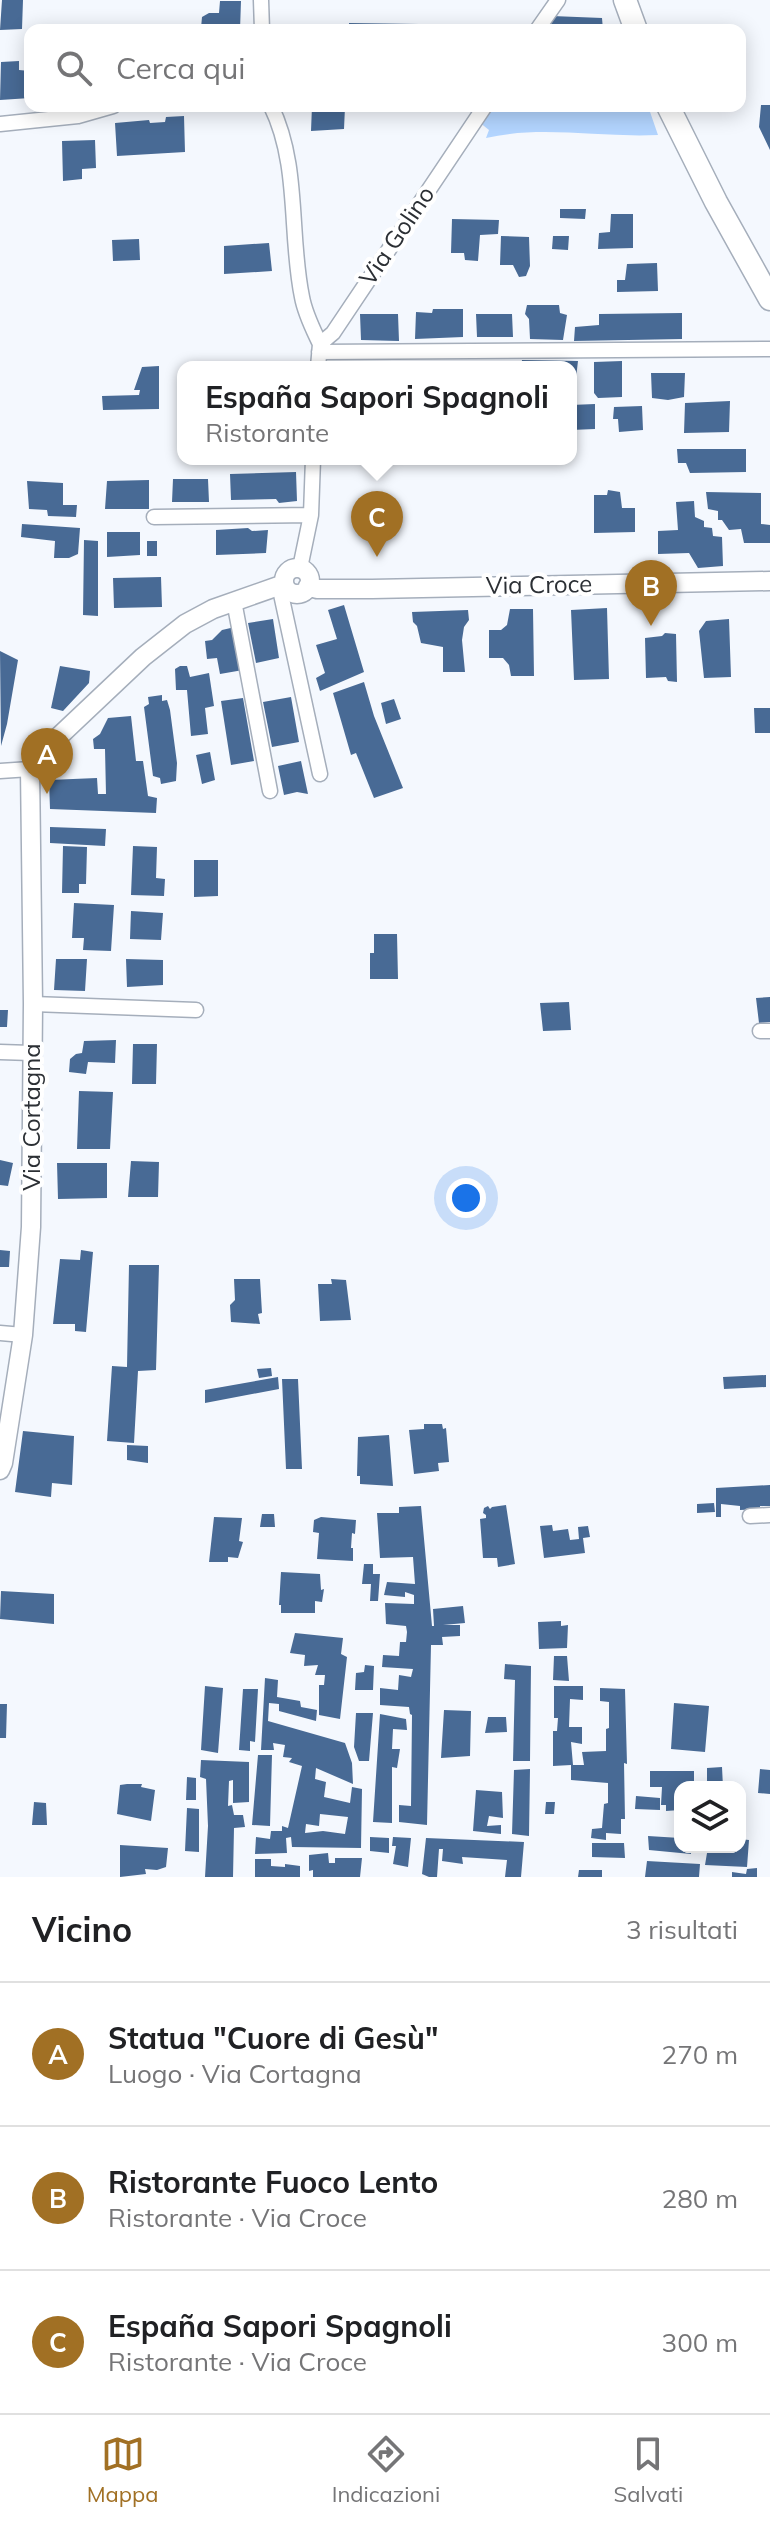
<!DOCTYPE html>
<html lang="it">
<head>
<meta charset="utf-8">
<style>
  :root { --surface:#fff; --page:#f2f2f2; --text:#202124; --muted:#757577; --line:#e0e0e0; --accent:#a17024 }
  body { margin:0; font-family:Mulish,sans-serif; background:var(--page); color:var(--text) }
  .controls { position:absolute; right:24px; bottom:24px; display:grid; overflow:hidden; border-radius:16px; box-shadow:0 4px 20px #0003 }
  .controls button { width:72px; height:72px; display:grid; place-items:center; padding:0; border:0; border-bottom:2px solid var(--line); background:var(--surface); color:var(--text); font:40px sans-serif }
  .you { position:absolute; left:466px; top:1198px; width:28px; height:28px; margin:-20px; border:6px solid #fff; border-radius:50%; background:#1a73e8; box-shadow:0 0 0 12px #1a73e833 }
  .badge { display:grid; place-items:center; width:52px; height:52px; border-radius:50%; background:var(--accent); color:#fff; font-size:26px; font-weight:700 }
  .pin { position:absolute; translate:-50% -66px; filter:drop-shadow(0 2px 4px #0008) }
  .pin::after { content:''; position:absolute; top:42px; width:28px; height:24px; background:inherit; clip-path:polygon(0 0,100% 0,50% 100%) }
  .popup { position:absolute; left:177px; top:361px; width:400px; height:104px; box-sizing:border-box; display:grid; place-content:center; border-radius:16px; background:var(--surface); filter:drop-shadow(0 2px 6px #0005); font-size:26px; white-space:nowrap; color:var(--muted) }
  .popup b { font-size:30px; color:var(--text) }
  .popup::after { content:''; position:absolute; left:50%; top:100%; margin-left:-16px; border:16px solid transparent; border-top-color:var(--surface) }
  .list { margin:0; padding:0; list-style:none }
  h2 { display:flex; justify-content:space-between; align-items:center; height:104px; margin:0; padding:0 32px; font-size:34px }
  h2 small { font-size:26px; font-weight:400; color:var(--muted) }
  .list li { display:grid; grid-template-columns:52px 1fr auto; gap:24px; align-items:center; box-sizing:border-box; height:144px; padding:0 32px; border-top:2px solid var(--line) }
  .list b { display:block; font-size:30px; white-space:nowrap }
  .list p { margin:0; font-size:26px; white-space:nowrap; color:var(--muted) }
  .list em { font-size:26px; font-style:normal; color:var(--muted) }
  .icon { flex:none; width:44px; height:44px; fill:none; stroke:currentColor; stroke-width:2; stroke-linecap:round; stroke-linejoin:round }
  .map { position:relative; flex:none; width:770px; height:1877px; overflow:hidden }
  .search { position:absolute; background:var(--surface); box-shadow:0 4px 20px #0003; left:24px; right:24px; top:24px; height:88px; display:flex; align-items:center; gap:20px; box-sizing:border-box; padding:0 28px; border-radius:16px; color:var(--muted); font-size:30px }
  .sheet { height:536px; background:var(--surface) }
  nav { display:flex; justify-content:space-around; align-items:center; box-sizing:border-box; height:112px; border-top:2px solid var(--line); background:var(--surface); font-size:22px; color:var(--muted) }
  nav a { display:grid; justify-items:center; gap:4px }
  nav .on { color:var(--accent) }
  .map>svg:first-child { display:block }
  .green { fill:#b3d5ff }
  .building { fill:#486a95; fill-rule:evenodd }
  .lines { fill:none; stroke-linecap:round; stroke-linejoin:round }
  .minor-casing { stroke:#a5aebb; stroke-width:17 }
  .tertiary-casing { stroke:#a5aebb; stroke-width:21 }
  .primary-casing { stroke:#a5aebb; stroke-width:25 }
  .minor { stroke:#fff; stroke-width:14 }
  .tertiary { stroke:#fff; stroke-width:18 }
  .primary { stroke:#fff; stroke-width:22 }
  .labels { text-anchor:middle; stroke-width:8; stroke-linejoin:round; paint-order:stroke }
  .street-label { font-size:24px; fill:#2b2f34; stroke:#fff }
</style>
</head>
<body>
<div class="map">
<svg width="770" height="1877" viewBox="0 0 770 1877">
  <rect width="100%" height="100%" fill="#f4f8fe"/>
  <path class="green" d="M490,106H648L658,135C601,138 542,125 486,138L489,130L479,122Z"/>
  <path class="building" d="M2,0H23L22,29L0,30Z
    M220,1H241L240,30L201,28L202,17L209,13H219Z
    M552,16L602,18L603,30H543Z
    M349,23L419,24V30H349Z
    M269,24H309V30H269Z
    M19,61V70L30,71V98L0,100L1,62Z
    M761,105H770V150L759,127Z
    M312,106L345,107L344,129L311,131Z
    M184,116L185,152L117,156L115,123L149,120L150,123L165,122L166,117Z
    M95,140L96,168L82,169V179L63,181L62,141Z
    M560,209H586L585,219L560,218Z
    M611,214H633V248L598,249L599,233L610,232Z
    M452,219L499,220L498,234L480,235L478,261L465,260L464,253H451Z
    M501,236L529,237L530,266L526,276L519,277L513,265H500Z
    M553,236H569L568,250L552,249Z
    M139,239L140,260L113,261L112,240Z
    M269,243L272,271L224,274V246Z
    M657,263L658,291L617,292V280H625L627,264Z
    M527,305H559L560,313L567,315L563,340L530,339L529,319L525,314Z
    M433,309H463V337L415,339L416,312L432,313Z
    M682,313V339L574,341L575,327L599,325V314Z
    M360,314H398L399,341L361,340Z
    M476,314H512L513,337H477Z
    M522,360L578,361L575,386H571V367H521Z
    M622,361V397L598,398L594,393V362Z
    M415,362H451V367H415Z
    M159,366V409L103,410L102,396L139,395L140,390H134L142,367Z
    M651,373H685L684,397L668,400L652,398Z
    M730,401L729,432L684,433L685,403Z
    M595,404V429L571,430V405Z
    M642,406L643,430L619,432L618,419H613L614,407Z
    M677,449H746V472L690,473L686,463H678Z
    M296,472L297,501L279,503L276,499L231,500L230,474Z
    M173,479H208L209,502H172Z
    M149,480V509H105L107,481Z
    M27,481L63,483V505H77L76,517L48,516L47,510L29,509Z
    M608,490L620,492L622,508H635V532L594,533V495H607Z
    M706,492L761,493V524L770,525V543H744L741,529L729,530L722,520H718V511L708,509Z
    M694,501L695,517L704,521V527L712,528L713,536L722,537L723,566L698,568L689,553L658,554V531L678,530L676,502Z
    M22,524L80,528L78,554L69,558H54L55,541L21,537Z
    M248,528L252,531L268,530L266,553L216,555V530Z
    M107,532H140V555L107,557Z
    M84,540L98,541V616L83,615Z
    M147,541H157V556H147Z
    M161,577L162,607L114,608L113,578Z
    M344,605L364,672L320,691L316,678L325,673L316,645L337,639L328,610Z
    M607,608L609,679L574,680L571,610Z
    M510,609H533L534,676H511L509,665L503,658H489V630H501L507,625Z
    M468,610L469,620L464,627L462,640L465,672H443V647L421,643L417,626L413,622L412,612Z
    M273,619L279,658L256,663L248,623Z
    M729,619L731,677L704,678L699,631L706,621Z
    M235,627L243,670L220,674L217,658L207,659L205,641L212,640L222,630Z
    M665,633L676,634L677,682L668,681L666,677L646,678L645,638L662,636Z
    M0,651L18,660L7,724L1,746Z
    M60,666L90,671L89,683L63,711L51,708Z
    M180,666H187L190,677L209,673L214,706L205,708L208,734L191,736L187,690H176L175,669Z
    M364,682L374,716L403,788L374,798L356,753L351,755L333,693Z
    M162,695V701L167,700L170,710L177,763L176,781L161,784L160,778L153,776L144,707L149,704L148,697Z
    M291,697L299,742L272,747L263,702Z
    M243,698L254,761L231,765L221,701Z
    M394,699L401,719L386,724L381,703Z
    M754,708H770V733H755Z
    M131,716L136,761H143L148,796L157,798L156,813L50,809L49,780L97,778L98,794H106L105,749H94L93,739L100,734L108,718Z
    M210,752L215,780L202,784L196,755Z
    M301,761L308,794L297,792L284,795L278,766Z
    M50,827L106,829L105,846L50,843Z
    M63,846L87,847L86,884H79V893H62Z
    M133,846L157,847L156,878L165,879L164,896L131,895Z
    M194,860H218V896L194,897Z
    M74,903L114,905L111,951L83,950L84,938H72Z
    M131,911L163,913L161,940L130,939Z
    M374,934H397L398,979H370V953H374Z
    M56,959H87L85,991L54,990Z
    M126,959L163,960V985L127,987Z
    M770,997V1022L759,1023L756,998Z
    M569,1002L571,1030L543,1031L540,1003Z
    M0,1010H8L7,1027H0Z
    M116,1040L115,1063L88,1062L86,1074L69,1072L70,1059L76,1054L82,1053L84,1041Z
    M133,1044H157L156,1084H132Z
    M79,1091L113,1092L110,1149H77Z
    M0,1160L13,1163L8,1186L0,1185Z
    M131,1161L159,1162L158,1197H128Z
    M57,1163H107V1198L58,1199Z
    M0,1250L10,1251L9,1267H0Z
    M81,1250L93,1252L86,1332L75,1331V1324H53L60,1259L80,1260Z
    M129,1265H159L156,1370L138,1371L134,1443L107,1441L112,1366L127,1367Z
    M234,1279H260L262,1313L258,1314L260,1324L231,1322L230,1305L235,1300Z
    M331,1279L346,1280L351,1320L320,1321L318,1284H332Z
    M271,1368L272,1376L259,1378L257,1369Z
    M766,1375V1387L724,1389L723,1377Z
    M278,1377L279,1389L205,1403V1390Z
    M282,1379H298L302,1469H286Z
    M424,1424H442L443,1429L446,1428L449,1462L438,1463L439,1471L414,1474L409,1430L424,1429Z
    M23,1431L74,1436L72,1485L52,1483L51,1497L15,1492Z
    M389,1435L393,1486L360,1484V1476H357L358,1437Z
    M127,1445L148,1446V1463L127,1460Z
    M770,1485V1506H760V1509L740,1510V1506L721,1504V1517H716V1488Z
    M714,1503L715,1512L697,1513V1504Z
    M506,1505L515,1564L498,1567L497,1558H483L480,1519L486,1518V1515L483,1513L484,1508L488,1506L490,1509L492,1507Z
    M421,1506L432,1626H434L433,1609L463,1606L465,1623L443,1625H460V1636L442,1637L443,1645H431L427,1825L399,1822V1805L411,1806L412,1715L410,1714L409,1707L380,1705V1688L398,1690L399,1675L411,1677L413,1669L382,1667L383,1655L399,1656L400,1642H406L407,1632L406,1626L386,1624L385,1603L414,1604V1595L405,1592V1597L384,1595L387,1582L415,1584L413,1557L380,1558L377,1513H399V1507Z
    M262,1514H274L275,1527H260Z
    M214,1517L242,1518L239,1541L243,1542L238,1558L228,1557V1562H209Z
    M321,1517L356,1520L355,1534L352,1533L351,1548H353V1561L317,1559L319,1533L313,1532L314,1520Z
    M552,1525L553,1531L568,1529L570,1540L579,1539L578,1527L588,1526L590,1537L583,1538L585,1553L544,1558L540,1526Z
    M364,1564H373V1574H380L378,1601H370L371,1584H362Z
    M281,1572L320,1574L321,1590L324,1589L322,1602L315,1601V1613H281V1605H279Z
    M1,1591L54,1594V1624L0,1619Z
    M561,1621V1626L568,1625L567,1648L539,1649L538,1622Z
    M295,1633L343,1638L341,1654L347,1657L340,1719L319,1715V1685H324L325,1675H315L318,1665L304,1666L305,1655L290,1653Z
    M554,1656H567L569,1681L553,1680Z
    M505,1664L531,1666L530,1761H513L515,1680L504,1679Z
    M365,1665L374,1666L373,1690H355L356,1673L364,1672Z
    M265,1678L278,1680L277,1697L300,1701L301,1707L317,1710L316,1721L279,1711V1704L269,1703L268,1721L345,1743L352,1763L353,1784L316,1768L315,1779L326,1782L324,1797L350,1803L352,1787L362,1789L361,1848L292,1847L291,1837L286,1838L287,1853L255,1854L256,1837L270,1839L271,1831H282V1826L288,1828L302,1766L289,1762L292,1758L283,1757L285,1745L273,1743L274,1750H261ZM320,1814L348,1817L345,1834L323,1831L305,1833L306,1824L319,1826Z
    M205,1686L223,1688L218,1753L201,1750Z
    M554,1686H583V1700L570,1699L569,1727H582V1744L571,1742L573,1765H584L582,1752L606,1751V1729L609,1728V1702L600,1701V1688L625,1689L627,1764L624,1763L625,1819H621V1834L606,1833V1840L591,1838L592,1829L602,1828L604,1804L608,1803V1783L571,1780V1765L553,1766V1731H557L558,1718H554Z
    M243,1689H258L255,1742L250,1741V1751L239,1750Z
    M674,1703L709,1706L705,1752L671,1749Z
    M0,1704H7L6,1738H0Z
    M444,1710L471,1711L470,1756L441,1758Z
    M356,1713H373L369,1761H359L354,1747Z
    M380,1714L406,1719L407,1730L393,1729L392,1749H400L397,1768L392,1767V1823L373,1822Z
    M488,1717H506L507,1732L485,1733Z
    M258,1755H272L270,1826L252,1825Z
    M201,1760L249,1762V1802L233,1803V1780L229,1781L228,1806L232,1805L234,1815H243L245,1827L234,1828L233,1877H205L208,1826L206,1779L200,1777Z
    M722,1767L723,1787H707V1768Z
    M530,1769L529,1836L512,1834L514,1770Z
    M760,1769L770,1770V1794L758,1793Z
    M650,1771H694V1787H680V1810L666,1811V1805H661L662,1787H650Z
    M187,1777L196,1778V1800H186Z
    M127,1784H142L141,1787L155,1790L151,1821L117,1814L120,1785Z
    M476,1790L502,1792L503,1818L489,1816L487,1826L501,1825V1834L473,1831Z
    M636,1796L660,1798V1810L635,1809Z
    M34,1802L46,1803L47,1825H32Z
    M546,1802H555L554,1814H545Z
    M187,1808L199,1809V1852L185,1851Z
    M648,1836L680,1838V1847H691V1854L649,1850Z
    M370,1837L389,1838V1853L370,1851Z
    M393,1837L411,1838L408,1867L393,1864L396,1846H392Z
    M426,1838L524,1842L521,1877H505L507,1860L462,1857L463,1864L442,1861L443,1849H439L437,1877H429L422,1874Z
    M740,1839L749,1840L747,1867L705,1865L708,1847H740Z
    M592,1843H624L625,1858L592,1857Z
    M120,1845L168,1848L166,1867L157,1870L145,1869L146,1874L120,1877Z
    M328,1853L329,1863H335V1858H362L360,1877H313V1870L309,1871V1855Z
    M255,1859H271V1866L285,1867V1864L300,1866V1877H255Z
    M647,1861L700,1864L699,1877H645Z
    M757,1868V1877H732V1872L746,1874L747,1869Z
    M579,1870H602V1877H578Z"/>
  <g class="lines">
    <defs>
      <path id="minor" d="M261,0L262,30
        M537,30L558,0
        M271,106C300,165 289,235 302,297C305,314 313,329 320,344
        M0,124L78,116L113,106
        M319,352L770,349
        M318,367L320,344L333,333L485,106
        M154,517L311,515
        M300,568L311,515L313,459
        M279,585L320,774
        M234,601L270,791
        M0,771L30,769
        M33,1004L196,1010
        M760,1031H770
        M0,1052L31,1053
        M0,1333L23,1335
        M750,1516L770,1515"/>
      <path id="tertiary" d="M284 581a13 13 0 1 1 26 0a13 13 0 1 1-26 0Z
        M308,586L317,589H372L770,581
        M0,1470L3,1463L23,1335L31,1227L33,1004L30,769L35,759L143,657L185,624L213,609L284,584"/>
      <path id="primary" d="M625,0L636,30
        M668,106L716,202L770,299"/>
    </defs>
    <use href="#minor" class="minor-casing"/>
    <use href="#tertiary" class="tertiary-casing"/>
    <use href="#primary" class="primary-casing"/>
    <use href="#minor" class="minor"/>
    <use href="#tertiary" class="tertiary"/>
    <use href="#primary" class="primary"/>
  </g>
  <g class="labels">
    <g class="street-label">
      <text transform="translate(397 236) rotate(-56)" y="8">Via Golino</text>
      <text transform="translate(539 585) rotate(-1)" y="8">Via Croce</text>
      <text transform="translate(32 1117) rotate(-90)" y="8">Via Cortagna</text>
    </g>
  </g>
</svg>
<div class="controls">
<button><svg class="icon" aria-label="layers" viewBox="0 0 24 24"><path d="M12 4l9 5-9 5-9-5zM3 14l9 5 9-5"/></svg></button>
</div>
<div class="you"></div>
<div class="pin badge" style="left:47px;top:794px">A</div>
<div class="pin badge" style="left:651px;top:626px">B</div>
<div class="pin badge" style="left:377px;top:557px">C</div>
<div class="popup"><b>España Sapori Spagnoli</b>Ristorante</div>
<div class="search"><svg class="icon" aria-label="search" viewBox="0 0 24 24"><circle cx="10" cy="10" r="6"/><path d="M15 15l6 6"/></svg>Cerca qui</div>
</div>
<section class="sheet">
<h2>Vicino<small>3 risultati</small></h2>
<ul class="list">
<li><span class="badge">A</span><div><b>Statua &quot;Cuore di Gesù&quot;</b><p>Luogo · Via Cortagna</p></div><em>270 m</em></li>
<li><span class="badge">B</span><div><b>Ristorante Fuoco Lento</b><p>Ristorante · Via Croce</p></div><em>280 m</em></li>
<li><span class="badge">C</span><div><b>España Sapori Spagnoli</b><p>Ristorante · Via Croce</p></div><em>300 m</em></li>
</ul>
</section>
<nav>
<a class="on"><svg class="icon" aria-label="map" viewBox="0 0 24 24"><path d="M3 6l6-2 6 2 6-2v14l-6 2-6-2-6 2zM9 4v14M15 6v14"/></svg>Mappa</a>
<a><svg class="icon" aria-label="directions" viewBox="0 0 24 24"><path d="M12 3l9 9-9 9-9-9zM9 14v-3h6M13 9l2 2-2 2"/></svg>Indicazioni</a>
<a><svg class="icon" aria-label="saved" viewBox="0 0 24 24"><path d="M7 4h10v16l-5-4-5 4z"/></svg>Salvati</a>
</nav>
</body>
</html>
